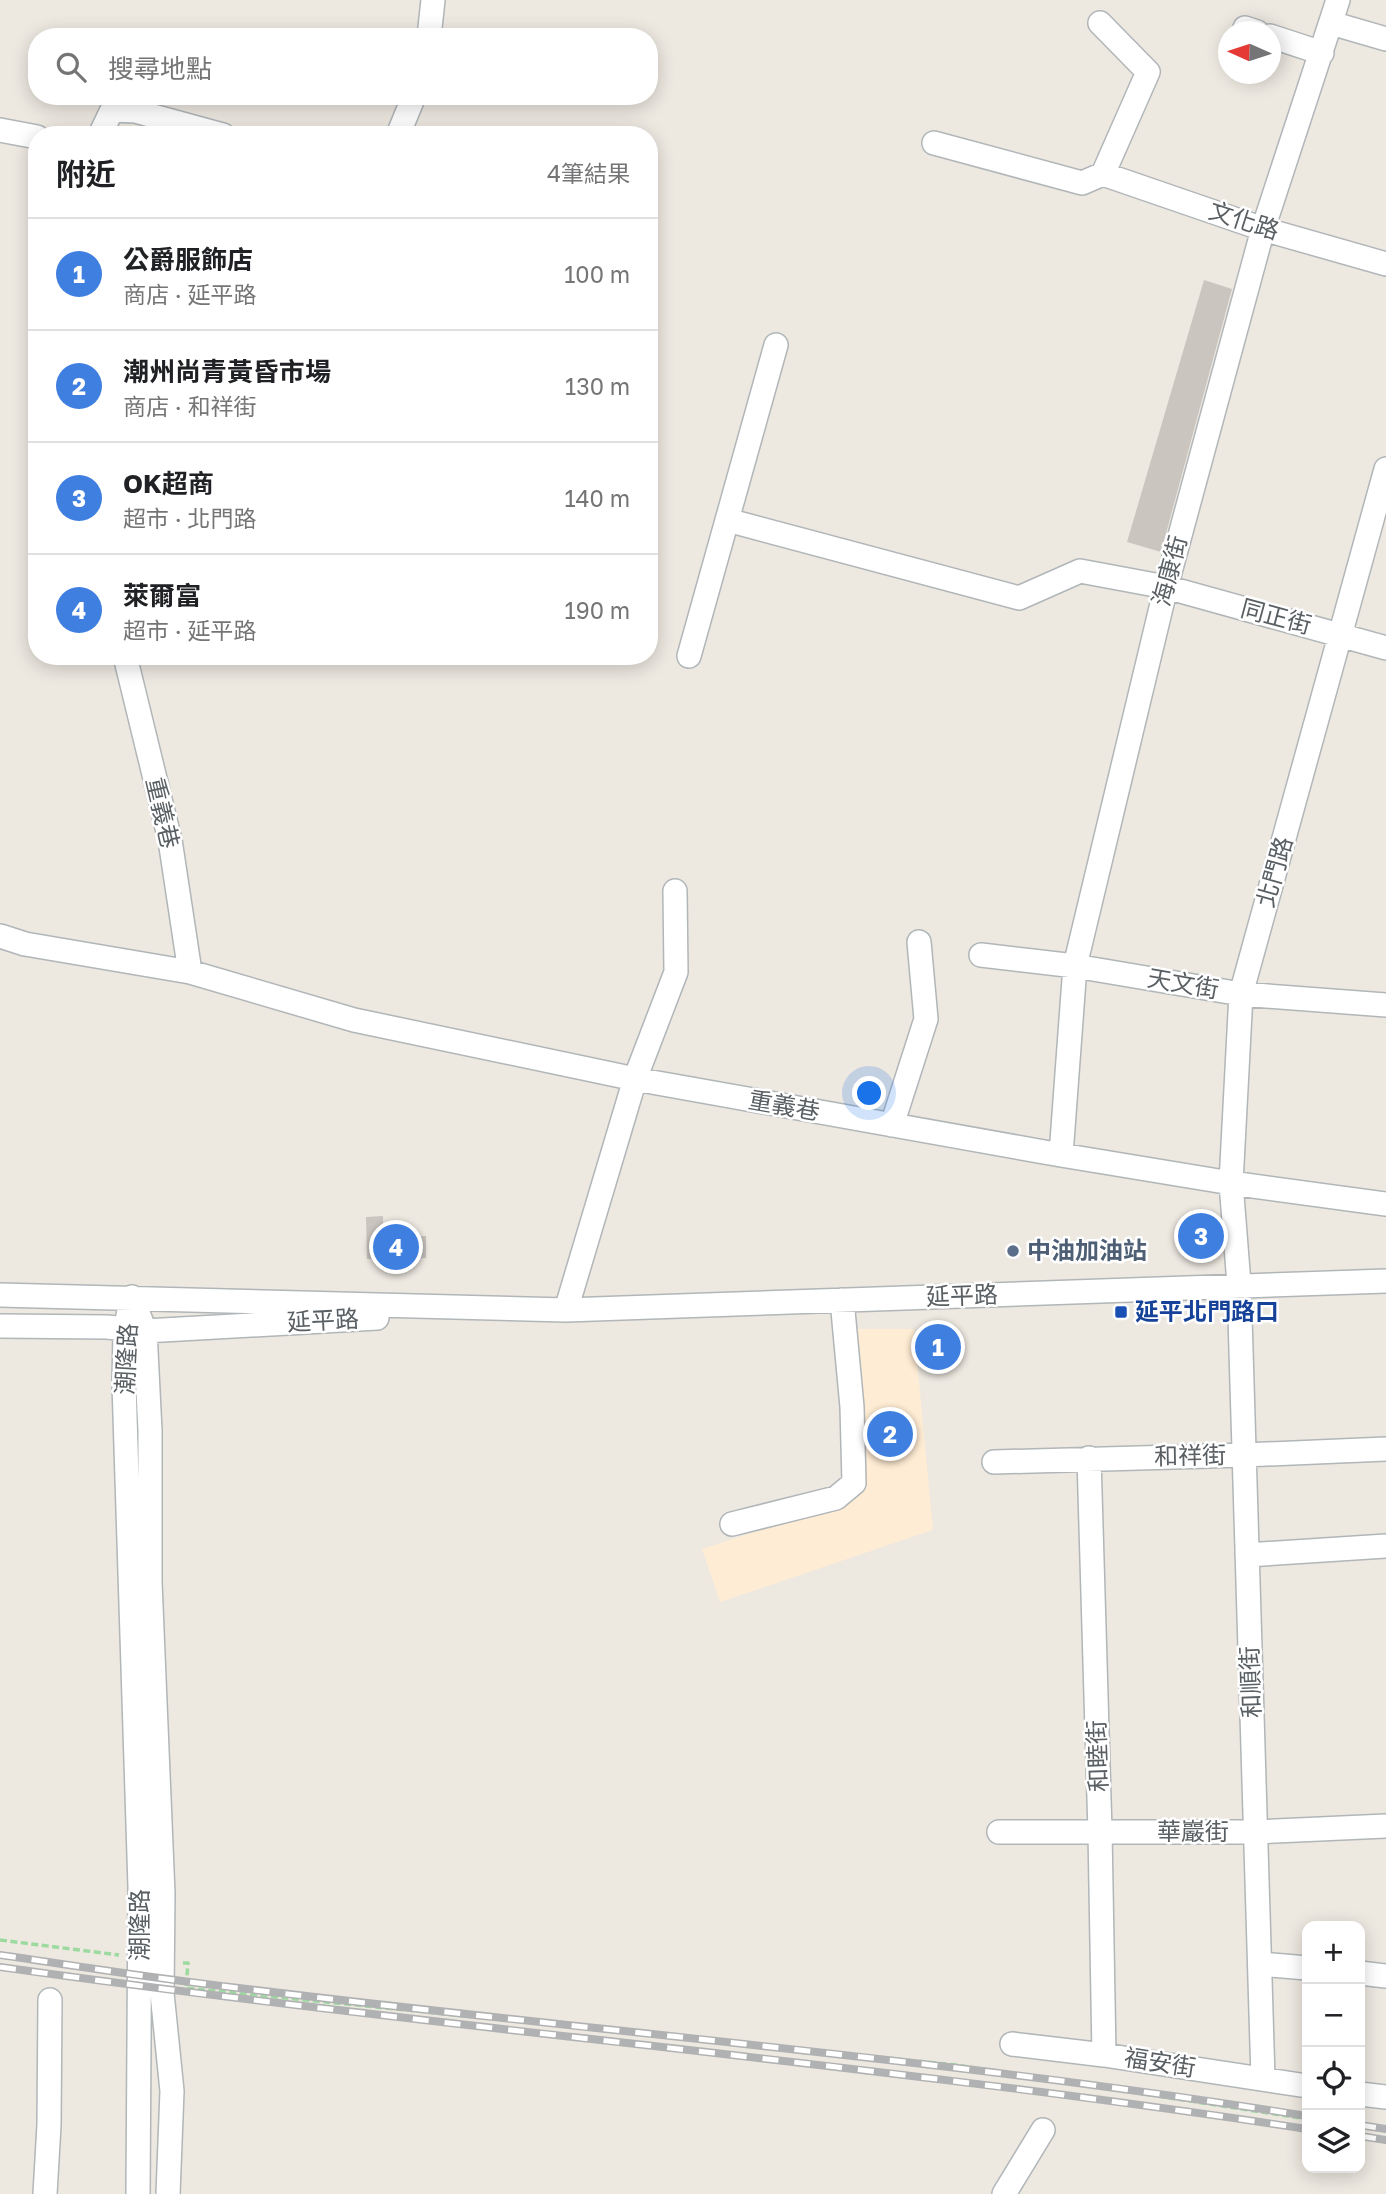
<!DOCTYPE html>
<html lang="zh-TW">
<head>
<meta charset="utf-8">
<style>
  :root { --surface:#fff; --page:#f6f6f6; --text:#202124; --muted:#757577; --line:#e0e0e0; --accent:#f61e3b }
  body { margin:0; font-family:"Golos Text","Noto Sans TC",sans-serif; background:var(--page); color:var(--text) }
  .controls { position:absolute; right:21px; bottom:21px; display:grid; overflow:hidden; border-radius:14px; box-shadow:0 4px 18px #0003 }
  .controls button { width:63px; height:63px; display:grid; place-items:center; padding:0; border:0; border-bottom:2px solid var(--line); background:var(--surface); color:var(--text); font:35px sans-serif }
  .compass { position:absolute; left:1218px; top:21px; width:63px; height:63px; border-radius:50%; background:var(--surface); box-shadow:0 4px 18px #0003; rotate:273deg }
  .you { position:absolute; left:870px; top:1094px; width:24px; height:24px; margin:-18px; border:5px solid #fff; border-radius:50%; background:#1a73e8; box-shadow:0 0 0 10px #1a73e833 }
  .badge { display:grid; place-items:center; width:46px; height:46px; border-radius:50%; background:var(--accent); color:#fff; font-size:23px; font-weight:700 }
  .pin { position:absolute; translate:-50% -50%; border:4px solid #fff; box-shadow:0 2px 7px #0006 }
  .list { margin:0; padding:0; list-style:none }
  h2 { display:flex; justify-content:space-between; align-items:center; height:91px; margin:0; padding:0 28px; font-size:30px }
  h2 small { font-size:23px; font-weight:400; color:var(--muted) }
  .list li { display:grid; grid-template-columns:46px 1fr auto; gap:21px; align-items:center; box-sizing:border-box; height:112px; padding:0 28px; border-top:2px solid var(--line) }
  .list b { display:block; font-size:26px; white-space:nowrap }
  .list p { margin:0; font-size:23px; white-space:nowrap; color:var(--muted) }
  .list em { font-size:23px; font-style:normal; color:var(--muted) }
  .icon { flex:none; width:38px; height:38px; fill:none; stroke:currentColor; stroke-width:2; stroke-linecap:round; stroke-linejoin:round }
  .map { position:relative; flex:none; width:1386px; height:2194px; overflow:hidden }
  .search { position:absolute; background:var(--surface); box-shadow:0 4px 18px #0003; left:28px; top:28px; width:630px; height:77px; display:flex; align-items:center; gap:18px; box-sizing:border-box; padding:0 24px; border-radius:28px; color:var(--muted); font-size:26px }
  .panel { position:absolute; background:var(--surface); box-shadow:0 4px 18px #0003; left:28px; top:126px; width:630px; height:539px; border-radius:28px }
  .map>svg:first-child { display:block }
  .commercial { fill:#ffecd4 }
  .building { fill:#cac5bf }
  .lines { fill:none; stroke-linecap:round; stroke-linejoin:round }
  .minor-casing { stroke:#b1b6b9; stroke-width:26 }
  .path { stroke:#9cda9f; stroke-width:3.5; stroke-dasharray:7 3.5; stroke-linecap:butt }
  .minor { stroke:#fff; stroke-width:23 }
  .rail-casing { stroke:#b0b1b2; stroke-width:8 }
  .rail { stroke:#fff; stroke-width:5; stroke-dasharray:16; stroke-linecap:butt }
  .service-dot { fill:#5c6f8a; stroke:#fff; stroke-width:2.5 }
  .transit-dot { fill:#1a4fb4; stroke:#fff; stroke-width:2.5 }
  .labels { text-anchor:middle; stroke-width:5; stroke-linejoin:round; paint-order:stroke }
  .street-label { font-size:24px; fill:#595f63; stroke:#fff }
  .service-label { font-size:24px; font-weight:bold; fill:#4e5e75; stroke:#fff; text-anchor:start }
  .transit-label { font-size:24px; font-weight:bold; fill:#164399; stroke:#fff; text-anchor:start }
</style>
</head>
<body>
<div class="map">
<svg width="1386" height="2194" viewBox="0 0 1386 2194">
  <rect width="100%" height="100%" fill="#ede8e0"/>
  <path class="commercial" d="M857,1329H914L933,1530L720,1602L702,1549L833,1506L856,1490Z"/>
  <path class="building" d="M1204,280L1232,289L1161,552L1127,542Z
    M383,1216V1237L426,1236V1258L367,1259L366,1217Z"/>
  <g class="lines">
    <defs>
      <path id="minor" d="M1331,23L1386,39
        M1245,28L1257,32
        M1270,36L1322,53
        M429,37L433,0
        M0,130L37,137
        M100,135L112,110L135,111L223,135
        M398,135L414,96
        M934,143L1082,183L1103,174L1148,72L1100,23
        M1103,174L1263,229L1386,264
        M727,520L1019,598L1080,571L1166,587L1386,648
        M125,656L170,840L190,972
        M689,656L776,345
        M0,936L25,944L190,972L354,1020L635,1079L1061,1155L1231,1183L1386,1204
        M981,955L1075,966L1241,994L1386,1005
        M892,1125L926,1019L919,942
        M1061,1155L1075,966L1166,587L1263,229L1338,0
        M0,1295L566,1310L1386,1281
        M132,1297L145,1331L150,1431V1582L163,1894L162,1993L172,2091L168,2194
        M132,1297L125,1330L124,1384L140,1887L138,2194
        M566,1310L635,1079L676,972L675,891
        M0,1326L107,1327L145,1331L377,1318
        M1089,1458L1100,1832L1104,2055
        M994,1462L1244,1455L1386,1449
        M732,1524L836,1498L854,1483L852,1407L842,1300
        M1247,1555L1386,1546
        M999,1832H1256L1386,1826
        M1260,1964L1307,1968
        M1360,1973L1386,1976
        M1012,2044L1104,2055L1307,2086
        M1263,2079L1239,1284L1231,1183L1241,994L1386,469
        M1360,2094L1386,2097
        M45,2194L49,2125L50,2000
        M1004,2194L1043,2130"/>
    </defs>
    <use href="#minor" class="minor-casing"/>
    <path class="path" d="M0,1940L119,1955
      M183,1963H188L186,1988L956,2065L1307,2119
      M1360,2127L1386,2131"/>
    <use href="#minor" class="minor"/>
    <defs>
      <path id="rail" d="M0,1955C63,1964 127,1974 190,1982C562,2029 937,2057 1307,2116
        M0,1967C435,2028 873,2063 1307,2129
        M1360,2125L1386,2129
        M1360,2136L1386,2140"/>
    </defs>
    <use href="#rail" class="rail-casing"/>
    <use href="#rail" class="rail"/>
  </g>
  <circle class="service-dot" cx="1013" cy="1251" r="7"/>
  <rect class="transit-dot" x="1114" y="1305" width="14" height="14" rx="3.5"/>
  <g class="labels">
    <g class="street-label">
      <text transform="translate(1244 221) rotate(18)" y="8">文化路</text>
      <text transform="translate(1170 571) rotate(-75)" y="8">海康街</text>
      <text transform="translate(1276 617) rotate(15)" y="8">同正街</text>
      <text transform="translate(162 813) rotate(77)" y="8">重義巷</text>
      <text transform="translate(1275 872) rotate(-74)" y="8">北門路</text>
      <text transform="translate(1183 984) rotate(10)" y="8">天文街</text>
      <text transform="translate(784 1106) rotate(10)" y="8">重義巷</text>
      <text transform="translate(962 1296) rotate(-2)" y="8">延平路</text>
      <text transform="translate(323 1321) rotate(-3)" y="8">延平路</text>
      <text transform="translate(127 1359) rotate(-87)" y="8">潮隆路</text>
      <text transform="translate(1190 1456) rotate(-1)" y="8">和祥街</text>
      <text transform="translate(1251 1682) rotate(-92)" y="8">和順街</text>
      <text transform="translate(1098 1756) rotate(-92)" y="8">和睦街</text>
      <text x="1193" y="1840">華巖街</text>
      <text transform="translate(140 1925) rotate(-90)" y="8">潮隆路</text>
      <text transform="translate(1160 2063) rotate(9)" y="8">福安街</text>
    </g>
    <g class="service-label">
      <text x="1027" y="1259">中油加油站</text>
    </g>
    <g class="transit-label">
      <text x="1135" y="1320">延平北門路口</text>
    </g>
  </g>
</svg>
<div class="controls">
<button>+</button>
<button>−</button>
<button><svg class="icon" aria-label="locate" viewBox="0 0 24 24"><circle cx="12" cy="12" r="6"/><path d="M12 2v4M12 18v4M2 12h4M18 12h4"/></svg></button>
<button><svg class="icon" aria-label="layers" viewBox="0 0 24 24"><path d="M12 4l9 5-9 5-9-5zM3 14l9 5 9-5"/></svg></button>
</div>
<svg class="compass" viewBox="-18 -18 36 36"><path d="M0-13l5 13h-10z" fill="#e53935"/><path d="M0 13l5-13h-10z" fill="#757577"/></svg>
<div class="you"></div>
<div class="pin badge" style="left:938px;top:1347px;background:#3f7fe0">1</div>
<div class="pin badge" style="left:890px;top:1434px;background:#3f7fe0">2</div>
<div class="pin badge" style="left:1201px;top:1236px;background:#3f7fe0">3</div>
<div class="pin badge" style="left:396px;top:1247px;background:#3f7fe0">4</div>
<div class="search"><svg class="icon" aria-label="search" viewBox="0 0 24 24"><circle cx="10" cy="10" r="6"/><path d="M15 15l6 6"/></svg>搜尋地點</div>
<section class="panel">
<h2>附近<small>4筆結果</small></h2>
<ul class="list">
<li><span class="badge" style="background:#3f7fe0">1</span><div><b>公爵服飾店</b><p>商店 · 延平路</p></div><em>100 m</em></li>
<li><span class="badge" style="background:#3f7fe0">2</span><div><b>潮州尚青黃昏市場</b><p>商店 · 和祥街</p></div><em>130 m</em></li>
<li><span class="badge" style="background:#3f7fe0">3</span><div><b>OK超商</b><p>超市 · 北門路</p></div><em>140 m</em></li>
<li><span class="badge" style="background:#3f7fe0">4</span><div><b>萊爾富</b><p>超市 · 延平路</p></div><em>190 m</em></li>
</ul>
</section>
</div>
</body>
</html>
